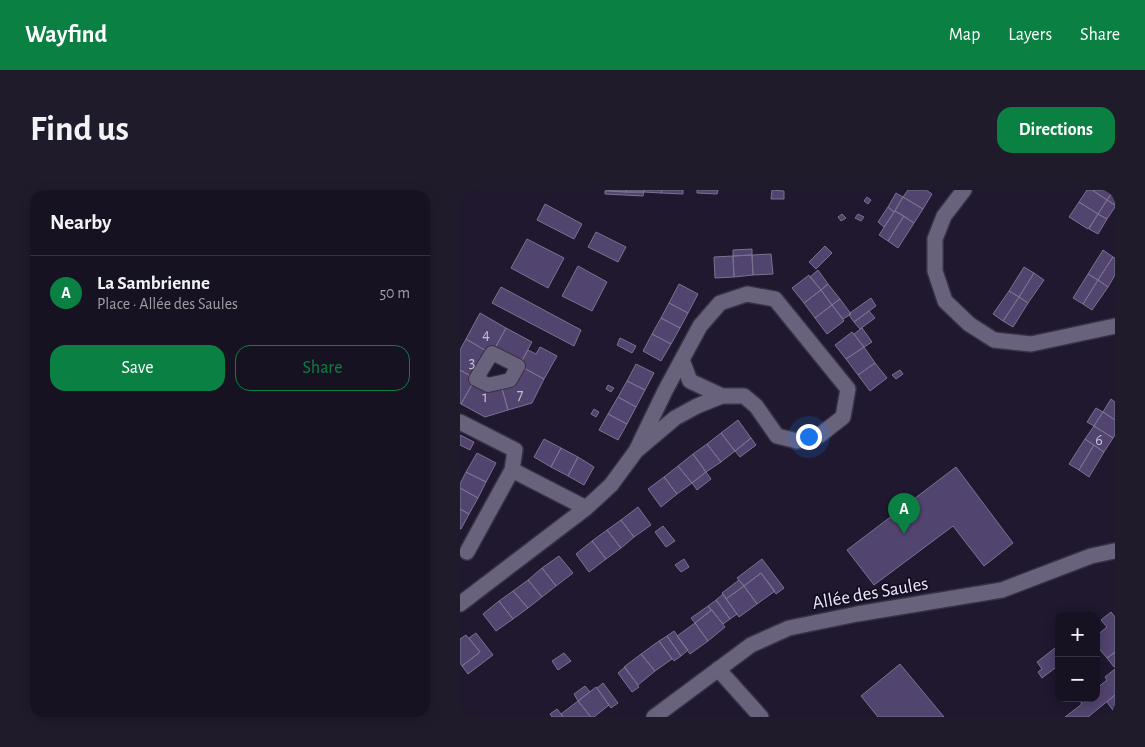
<!DOCTYPE html>
<html lang="en">
<head>
<meta charset="utf-8">
<style>
  :root { --surface:#171222; --page:#201b2a; --text:#f1f3f6; --muted:#9e9ea5; --line:#363240; --accent:#0b8043 }
  body { margin:0; font-family:"Alegreya Sans",sans-serif; background:var(--page); color:var(--text) }
  .controls { position:absolute; right:15px; bottom:15px; display:grid; overflow:hidden; border-radius:10px; box-shadow:0 2px 12px #0003 }
  .controls button { width:45px; height:45px; display:grid; place-items:center; padding:0; border:0; border-bottom:1px solid var(--line); background:var(--surface); color:var(--text); font:25px sans-serif }
  .you { position:absolute; left:348px; top:246px; width:18px; height:18px; margin:-12px; border:4px solid #fff; border-radius:50%; background:#1a73e8; box-shadow:0 0 0 8px #1a73e833 }
  .badge { display:grid; place-items:center; width:32px; height:32px; border-radius:50%; background:var(--accent); color:#fff; font-size:16px; font-weight:700 }
  .pin { position:absolute; translate:-50% -41px; filter:drop-shadow(0 1px 2px #0008) }
  .pin::after { content:''; position:absolute; top:26px; width:18px; height:15px; background:inherit; clip-path:polygon(0 0,100% 0,50% 100%) }
  .list { margin:0; padding:0; list-style:none }
  h2 { display:flex; justify-content:space-between; align-items:center; height:65px; margin:0; padding:0 20px; font-size:21px }
  h2 small { font-size:16px; font-weight:400; color:var(--muted) }
  .list li { display:grid; grid-template-columns:32px 1fr auto; gap:15px; align-items:center; box-sizing:border-box; height:75px; padding:0 20px; border-top:1px solid var(--line) }
  .list b { display:block; font-size:19px; white-space:nowrap }
  .list p { margin:0; font-size:16px; white-space:nowrap; color:var(--muted) }
  .list em { font-size:16px; font-style:normal; color:var(--muted) }
  .actions { display:flex; gap:10px; padding:15px 20px }
  .actions a { flex:1; padding:11px 0; border:1px solid var(--accent); border-radius:15px; text-align:center; font-size:18px; color:var(--accent) }
  .actions .main { background:var(--accent); color:#fff }
  .map { position:relative; flex:none; width:655px; height:527px; overflow:hidden; border-radius:15px }
  header { display:flex; align-items:center; gap:30px; box-sizing:border-box; height:70px; padding:0 25px; background:var(--accent); color:#fff }
  header strong { font-size:24px }
  nav { display:flex; gap:28px; margin-inline-start:auto; font-size:18px }
  .intro { display:flex; align-items:center; justify-content:space-between; box-sizing:border-box; height:120px; padding:0 30px }
  h1 { margin:0; font-size:35px }
  .button { padding:12px 22px; border-radius:15px; background:var(--accent); color:#fff; font-size:18px; font-weight:700 }
  main { display:flex; gap:30px; padding:0 30px }
  aside { flex:1; background:var(--surface); border-radius:15px; box-shadow:0 2px 12px #0003 }
  .map>svg:first-child { display:block }
  .building { fill:#51446f; stroke:#7a738f }
  .lines { fill:none; stroke-linecap:round; stroke-linejoin:round }
  .pedestrian-casing { stroke:#373243; stroke-width:16 }
  .minor-casing { stroke:#373243; stroke-width:18 }
  .pedestrian { stroke:#69627d; stroke-width:14 }
  .minor { stroke:#69627d; stroke-width:15 }
  .labels { text-anchor:middle; stroke-width:4; stroke-linejoin:round; paint-order:stroke }
  .number-label { font-size:16px; fill:#c6c0d6 }
  .street-label { font-size:19px; fill:#ede9f9; stroke:#160f24 }
</style>
</head>
<body>
<header>
<strong>Wayfind</strong>
<nav><a>Map</a><a>Layers</a><a>Share</a></nav>
</header>
<div class="intro"><h1>Find us</h1><a class="button">Directions</a></div>
<main>
<aside>
<h2>Nearby<small></small></h2>
<ul class="list">
<li><span class="badge">A</span><div><b>La Sambrienne</b><p>Place · Allée des Saules</p></div><em>50 m</em></li>
</ul>
<div class="actions"><a class="main">Save</a><a>Share</a></div>
</aside>
<div class="map">
<svg width="655" height="527" viewBox="0 0 655 527">
  <rect width="100%" height="100%" fill="#1f182e"/>
  <path class="building" d="M145,0H166V2Z
    M166,0H184V2H166Z
    M184,0H202L201,3L184,2Z
    M202,0H223V4L201,3Z
    M237,0H258L257,4L237,3Z
    M312,0L324,1V9H311Z
    M448,0H466L472,4L463,19L443,7Z
    M627,0H632L647,10L638,24L619,12Z
    M632,0H654L647,10Z
    M654,0H655V15L647,10Z
    M145,1L166,2H184L183,6L145,4Z
    M436,3L443,7L434,22L428,17Z
    M407,7L411,10L408,14L404,11Z
    M443,7L463,19L454,33L435,21Z
    M647,10L655,15V17L647,29L638,24Z
    M619,12L638,24L628,39L609,27Z
    M85,14L122,34L114,49L77,30Z
    M428,17L434,22L424,37L418,32Z
    M435,21L444,26L428,51L419,45Z
    M382,24L386,28L381,31L378,27Z
    M398,24L404,27L401,31L395,28Z
    M638,24L647,29L638,44L629,39Z
    M444,26L454,33L438,58L428,51Z
    M136,42L166,57L158,72L128,57Z
    M67,49L104,68L88,98L51,78Z
    M365,56L372,63L356,79L349,72Z
    M292,59V65L273,66V60Z
    M643,60L653,67L638,90L628,84Z
    M311,64L313,84L293,85L292,65Z
    M292,65L293,85L274,87L273,66Z
    M273,66L274,87L255,88L254,67Z
    M653,67L655,68V85L648,97L638,90Z
    M118,76L147,92L132,121L102,106Z
    M564,77L574,83L559,107L549,101Z
    M358,80L368,94L361,100L350,87Z
    M574,83L584,90L568,113L559,107Z
    M628,84L638,90L623,114L613,108Z
    M349,85L361,100L344,113L332,98Z
    M638,90L648,97L632,120L623,114Z
    M219,94L238,104L228,123L209,113Z
    M368,94L380,109L372,115L361,100Z
    M41,97L121,140L114,156L32,113Z
    M361,100L372,115L355,128L344,113Z
    M549,101L559,107L543,131L533,124Z
    M559,107L568,113L553,137L543,131Z
    M411,108L416,116L394,132L389,125L390,123Z
    M380,109L391,124L383,129L372,115Z
    M209,113L228,123L220,138L201,128Z
    M372,115L384,131L367,144L355,128Z
    M409,121L415,128L400,139L394,132Z
    M20,123L46,138L34,160L28,162L6,149Z
    M201,128L220,138L211,154L192,144Z
    M46,138L72,152L60,174L34,160Z
    M402,138L412,152L404,157L394,144Z
    M392,142L404,157L386,169L375,155Z
    M192,144L211,154L201,171L183,161Z
    M160,148L176,156L172,163L157,155Z
    M6,149L28,162L14,188L0,180V160Z
    M80,157L97,166L84,189L62,177L60,174L68,160L76,164Z
    M404,157L415,173L398,185L386,169Z
    M415,173L427,188L410,201L398,185Z
    M176,174L194,183L185,200L167,191Z
    M62,177L84,189L72,213L48,220L41,195Z
    M0,180L14,188V191L1,214L0,213Z
    M440,180L443,184L436,189L432,185Z
    M14,191L41,195L48,220L25,227L1,214Z
    M167,191L185,200L176,217L158,207Z
    M148,195L154,198L151,202L146,199Z
    M158,207L176,217L167,234L148,224Z
    M651,209L655,212V230L643,222Z
    M636,218L643,222L634,236L627,232Z
    M134,219L139,222L136,227L131,224Z
    M643,222L655,230V245L653,248L634,236Z
    M148,224L167,234L158,250L139,240Z
    M278,230L291,248L275,261L261,243Z
    M634,236L653,248L644,262L625,249Z
    M261,243L275,261L261,272L247,254Z
    M0,245L14,252L10,260L0,255Z
    M291,248L296,255L280,267L275,261Z
    M84,249L101,258L91,277L74,267Z
    M625,249L634,255L619,280L609,274Z
    M247,254L261,272L246,282L233,264Z
    M634,255L644,262L629,287L619,280Z
    M101,258L118,267L108,286L91,277Z
    M17,263L36,273L26,292L6,282Z
    M233,264L246,282L232,293L218,276Z
    M118,267L134,277L124,295L108,286Z
    M218,276L232,293L217,304L204,287Z
    M496,277L553,353L524,376L493,336L414,395L387,360Z
    M6,282L26,292L18,308L0,298V294Z
    M246,282L251,289L237,300L232,293Z
    M204,287L217,304L201,317L188,299Z
    M0,298L18,308L9,324L0,319Z
    M178,317L191,335L174,347L161,330Z
    M0,319L9,324L1,339H0Z
    M161,330L174,347L161,358L147,340Z
    M203,336L215,351L206,357L195,342Z
    M147,340L161,358L146,369L132,351Z
    M132,351L146,369L129,382L116,364Z
    M99,366L113,383L96,396L82,378Z
    M224,369L229,377L221,382L215,375Z
    M302,369L324,398L316,404L301,383L284,396L277,388Z
    M82,378L96,396L82,407L68,390Z
    M301,383L315,401L297,414L284,396Z
    M68,390L82,407L68,418L53,401Z
    M279,390L284,396L266,409L262,403Z
    M284,396L297,414L279,427L266,409Z
    M53,401L68,418L53,429L39,411Z
    M263,404L277,424L270,429L256,410Z
    M256,410L270,429L263,434L248,416Z
    M39,411L53,429L36,441L23,424Z
    M248,416L251,420L235,433L231,428Z
    M252,420L265,437L248,451L235,433Z
    M651,422L655,427V462L647,468L636,455V446L647,437L641,430Z
    M235,433L248,451L230,464L217,446Z
    M214,441L228,460L221,466L207,446Z
    M16,443L33,465L8,484L2,476L20,462L9,448Z
    M6,445L20,462L2,476L0,473V449Z
    M207,446L221,466L214,471L199,451Z
    M199,451L212,469L195,481L181,464Z
    M595,458L599,464V475L582,488L578,482L582,479L577,472Z
    M655,462V477H654L647,468Z
    M104,463L111,471L98,480L92,471Z
    M181,464L195,481L178,495L164,477Z
    M440,474L484,527H418L401,506Z
    M165,477L179,497L172,502L158,483Z
    M655,479V505L628,527H605L622,514L620,511L624,508H636V499L647,490L645,487Z
    M143,493L158,513L151,518L137,498Z
    M125,496L130,502L118,511L114,504Z
    M136,497L149,515L134,527H131L118,511Z
    M655,505V523L647,512Z
    M118,511L131,527H103L101,524Z
    M97,519L101,524L103,527H92L90,524Z"/>
  <g class="lines">
    <defs>
      <path id="pedestrian" d="M32,163L58,176L50,190L28,195L16,189Z"/>
      <path id="minor" d="M504,0L484,26L475,49V81L485,111L509,134L534,150L571,154L655,136
        M222,170L230,191L262,206
        M0,232L55,260L52,280L7,362
        M52,280L126,318
        M0,414L126,318L151,295L176,261L205,201L240,136L260,113L287,104L315,109L388,199L383,227L360,245L337,251L317,246L296,216L284,206H262L237,216L215,228L176,261
        M258,479L301,527
        M194,527L291,455L329,438L397,424L542,400L631,366L654,361"/>
    </defs>
    <use href="#pedestrian" class="pedestrian-casing"/>
    <use href="#minor" class="minor-casing"/>
    <use href="#pedestrian" class="pedestrian"/>
    <use href="#minor" class="minor"/>
  </g>
  <g class="labels">
    <g class="number-label">
      <text x="26" y="149">4</text>
      <text x="12" y="177">3</text>
      <text x="60" y="210">7</text>
      <text x="25" y="212">1</text>
      <text x="639" y="255">6</text>
    </g>
    <g class="street-label">
      <text transform="translate(410 402) rotate(-10)" y="7">Allée des Saules</text>
    </g>
  </g>
</svg>
<div class="controls">
<button>+</button>
<button>−</button>
</div>
<div class="you"></div>
<div class="pin badge" style="left:444px;top:344px">A</div>
</div>
</main>
</body>
</html>
